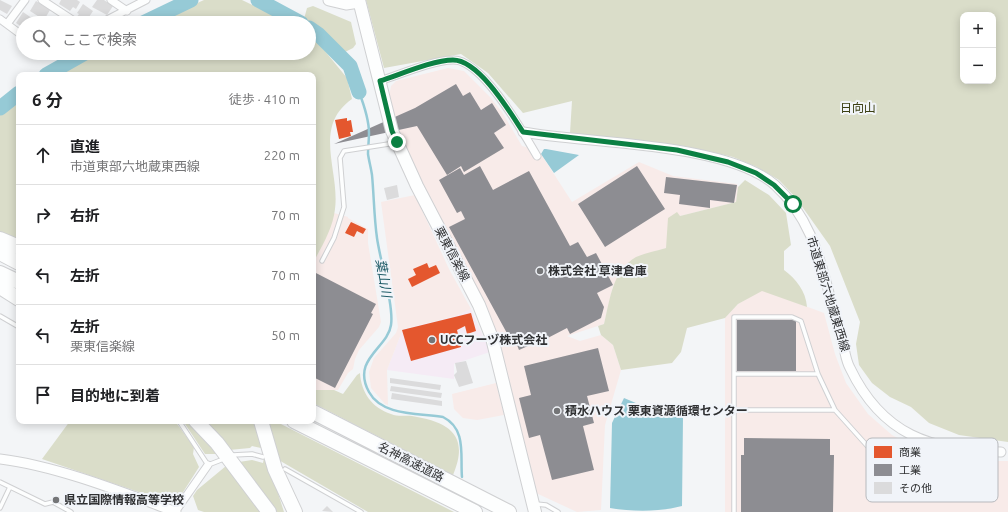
<!DOCTYPE html>
<html lang="ja">
<head>
<meta charset="utf-8">
<style>
  :root { --surface:#fff; --page:#f2f2f2; --text:#202124; --muted:#757577; --line:#e0e0e0 }
  body { margin:0; font-family:Ubuntu,"Noto Sans JP",sans-serif; background:var(--page); color:var(--text) }
  .controls { position:absolute; right:12px; top:12px; display:grid; overflow:hidden; border-radius:8px; box-shadow:0 2px 10px #0003 }
  .controls button { width:36px; height:36px; display:grid; place-items:center; padding:0; border:0; border-bottom:1px solid var(--line); background:var(--surface); color:var(--text); font:20px sans-serif }
  .stop { position:absolute; width:12px; height:12px; margin:-9px; border:3px solid #0b8043; border-radius:50%; background:#fff }
  .stop.end { background:#0b8043; border-color:#fff; box-shadow:0 1px 4px #0008 }
  .list { margin:0; padding:0; list-style:none }
  h2 { display:flex; justify-content:space-between; align-items:center; height:52px; margin:0; padding:0 16px; font-size:17px }
  h2 small { font-size:13px; font-weight:400; color:var(--muted) }
  .list li { display:grid; grid-template-columns:26px 1fr auto; gap:12px; align-items:center; box-sizing:border-box; height:60px; padding:0 16px; border-top:1px solid var(--line) }
  .list b { display:block; font-size:15px; white-space:nowrap }
  .list p { margin:0; font-size:13px; white-space:nowrap; color:var(--muted) }
  .list em { font-size:13px; font-style:normal; color:var(--muted) }
  .icon { flex:none; width:22px; height:22px; fill:none; stroke:currentColor; stroke-width:2; stroke-linecap:round; stroke-linejoin:round }
  .map { position:relative; flex:none; width:1008px; height:512px; overflow:hidden }
  .search { position:absolute; background:var(--surface); box-shadow:0 2px 10px #0003; left:16px; top:16px; width:300px; height:44px; display:flex; align-items:center; gap:10px; box-sizing:border-box; padding:0 14px; border-radius:22px; color:var(--muted); font-size:15px }
  .panel { position:absolute; background:var(--surface); box-shadow:0 2px 10px #0003; left:16px; top:72px; width:300px; height:352px; border-radius:8px }
  .map>svg:first-child { display:block }
  .commercial { fill:#f5ebf5 }
  .industrial { fill:#f8ebe9 }
  .green { fill:#daddc9; fill-rule:evenodd }
  .water { fill:#96cad6 }
  .shops { fill:#e4572e }
  .industry { fill:#8d8d92 }
  .lines { fill:none; stroke-linecap:round; stroke-linejoin:round }
  .stream { stroke:#96cad6; stroke-width:2.5 }
  .river { stroke:#96cad6; stroke-width:15 }
  .building { fill:#dbdbdc }
  .service-casing { stroke:#cfd0d2; stroke-width:5.5 }
  .minor-casing { stroke:#cfd0d2; stroke-width:9 }
  .tertiary-casing { stroke:#cfd0d2; stroke-width:11 }
  .secondary-casing { stroke:#cfd0d2; stroke-width:13 }
  .primary-casing { stroke:#cfd0d2; stroke-width:14 }
  .motorway-casing { stroke:#cfd0d2; stroke-width:16 }
  .service { stroke:#fdfefe; stroke-width:3.5 }
  .minor { stroke:#fdfefe; stroke-width:7 }
  .tertiary { stroke:#fdfefe; stroke-width:9 }
  .secondary { stroke:#fdfefe; stroke-width:11 }
  .primary { stroke:#fdfefe; stroke-width:12 }
  .motorway { stroke:#fdfefe; stroke-width:14 }
  .route { stroke:#0b8043; stroke-width:5 }
  .poi-dot { fill:#747577; stroke:#f1f4f9; stroke-width:1.5 }
  .labels { text-anchor:middle; stroke-width:4; stroke-linejoin:round; paint-order:stroke }
  .park-label { font-size:12px; fill:#3b3f13; stroke:#f1f4f9 }
  .street-label { font-size:12px; fill:#2f3032; stroke:#f1f4f9 }
  .poi-label { font-size:12px; font-weight:bold; fill:#2f3032; stroke:#f1f4f9; text-anchor:start }
  .water-label { font-size:13px; font-style:italic; fill:#1d5b67; stroke:#f1f4f9 }
  .key { fill:#f1f4f9; stroke:#b7b9bd; stroke-width:1 }
  .key-label { font-size:11px; fill:#2f3032 }
</style>
</head>
<body>
<div class="map">
<svg width="1008" height="512" viewBox="0 0 1008 512">
  <rect width="100%" height="100%" fill="#f3f5f7"/>
  <path class="commercial" d="M471,309L490,352L454,364V379L387,370L403,329L455,316Z"/>
  <path class="industrial" d="M448,68L464,71L490,97L502,112L522,146L534,149L541,154L572,202L639,162L673,176L737,184L738,187L736,202L680,216L666,248L637,257L613,286L604,324L567,336L580,341L601,335L613,345L621,370L605,425L601,510L577,512L536,493L470,276L401,140L389,96L391,86L396,81Z
    M415,195L449,269L471,309L455,316L403,329L387,370L388,405L385,404L371,388L369,372L374,358L396,333L398,327L381,202Z
    M334,213L348,217V218L368,229V243L381,322L379,327L359,350L355,359L353,369L348,373L338,390H313V263L326,237Z
    M762,290L824,313L835,354L846,383L868,414L892,435L924,452L949,458L972,461H1008V512H725V318L738,304Z
    M496,383L504,415L477,420L463,418L454,409L452,394Z"/>
  <path class="green" d="M204,0H242L290,23H153Z
    M366,0H1008V442L959,435L929,423L911,407L890,397L872,383L859,365L856,344L860,322L830,246L796,198L779,180L757,167L733,157L712,152L684,146L570,133L572,101L523,113L488,73L461,54L384,68ZM963,15H993V81H963Z
    M313,6L351,22L356,44L353,48L345,52L321,31L304,19L307,8Z
    M309,35L315,39L347,78L352,99C312,127 340,171 335,209C333,228 322,246 313,263V75H56L96,53H309Z
    M19,99V239L0,232V115Z
    M745,180L769,195L786,213L791,245L784,251V270C796,279 806,291 807,307L762,291L738,304L725,318L687,328L681,352L672,363L621,370L613,345L601,335L598,326L604,324C610,300 612,271 636,257C645,253 656,251 666,248L668,218L677,212L680,216L736,202L738,187Z
    M360,373C361,392 372,408 391,414C398,417 405,415 412,416C449,422 470,435 453,475L313,403V390H334L343,394L357,375Z
    M70,421H175L194,447L193,454L199,467L180,497L162,500L42,459Z
    M183,421H255L261,448L252,446L250,448L229,450L217,454H205Z
    M267,421H275L454,512H368L277,459Z
    M265,452L284,512H277L239,462L252,460L263,463Z
    M226,466L261,512H204L198,510L193,496L197,490Z"/>
  <path class="water" d="M544,149H546L579,155L554,173L541,154Z
    M624,398L669,417H683L682,506C659,512 634,512 610,508L612,423Z"/>
  <path class="shops" d="M347,118V121L351,120L353,132H350L351,136L339,139L335,120Z
    M351,222L366,229L363,234L357,231L354,237L345,233Z
    M427,263L429,268L436,265L440,273L412,287L408,279L416,275L413,269Z
    M471,313L476,331L467,334L465,326L457,330L461,347L411,361L402,330Z"/>
  <path class="industry" d="M456,84L463,96L470,92L481,110L492,103L506,125L494,133L504,148L464,172L461,166L447,175L417,126L334,144L415,108Z
    M480,166L493,190L529,171L570,246L578,242L587,257L596,253L613,285L597,293L604,307L601,318L570,334L567,328L540,342L539,341L519,350L517,345L514,346L449,227L465,219L461,211L457,213L439,180L460,168L464,175Z
    M637,166L665,209L605,247L578,204Z
    M666,177L737,185L734,203L710,200V208L679,204L680,195L664,193Z
    M314,272L376,304L371,313L373,314L335,388L313,377Z
    M737,320H796V371H737Z
    M598,348L609,391L587,396L594,423L583,426L594,470L552,480L540,435L529,438L519,398L531,395L524,366Z
    M744,438L830,439V455H834L833,512H741V455H744Z"/>
  <g class="lines">
    <path class="stream" d="M359,92C364,105 369,119 369,133C369,140 368,147 368,154C369,161 371,168 372,175C374,196 374,217 377,238C380,260 394,306 391,325C388,348 351,359 369,392C382,416 418,413 443,417C467,429 460,456 462,477"/>
    <path class="river" d="M258,0L301,23
      M143,23L191,0
      M309,28L319,35L350,66L359,92
      M46,75L85,53
      M0,108L19,93"/>
  </g>
  <path class="building" d="M0,0L12,6L7,14L0,10Z
    M61,0H77L80,2L76,9L73,7L70,11L59,4Z
    M97,0H104L113,6L107,15L92,7Z
    M36,1L50,10L44,20L30,11Z
    M83,4L93,11L85,23L76,18L79,14L77,13Z
    M23,12L39,23H23L22,27L16,23Z
    M59,16L69,23H48L45,21L48,17L56,19Z
    M397,185L399,197L387,200L384,188Z
    M466,361L473,383L459,387L454,375L457,372L455,363Z
    M390,378L441,385L440,390L390,383Z
    M391,386L442,393L441,398L390,391Z
    M392,393L442,401V406L391,399Z
    M327,506L333,512L322,511Z"/>
  <g class="lines">
    <defs>
      <path id="service" d="M322,261L334,238L344,207L340,158L344,151L395,143
        M0,316L19,327
        M734,374H818
        M734,410H835
        M179,421L208,465L221,460
        M233,455L252,454L263,457
        M285,469L361,512
        M0,482L45,504L53,502L71,512
        M536,504L546,505L558,512
        M0,508L10,487
        M734,512V317H792L801,321L818,374L835,410L870,449V475"/>
      <path id="minor" d="M42,0L77,23
        M111,0L127,11
        M0,19L23,36
        M101,23L146,0
        M7,24L25,0
        M380,81C399,75 433,60 453,60C482,59 523,132 537,156
        M175,512L208,465"/>
      <path id="tertiary" d="M523,132C589,144 726,142 775,185C807,214 819,253 829,293C833,310 838,327 843,344C845,352 846,361 850,368C882,435 931,451 1001,452
        M0,459C57,466 122,492 176,512"/>
      <path id="secondary" d="M329,0L346,4L359,2"/>
      <path id="primary" d="M359,0L392,131L417,186L479,305L492,338L535,512"/>
      <path id="motorway" d="M0,239L19,247
        M0,253L19,263
        M0,273L19,282
        M0,287L19,299
        M313,412L509,512
        M196,421L217,443L269,512
        M261,421L275,469L295,512
        M294,421L475,512"/>
    </defs>
    <use href="#service" class="service-casing"/>
    <use href="#minor" class="minor-casing"/>
    <use href="#tertiary" class="tertiary-casing"/>
    <use href="#secondary" class="secondary-casing"/>
    <use href="#primary" class="primary-casing"/>
    <use href="#motorway" class="motorway-casing"/>
    <use href="#service" class="service"/>
    <use href="#minor" class="minor"/>
    <use href="#tertiary" class="tertiary"/>
    <use href="#secondary" class="secondary"/>
    <use href="#primary" class="primary"/>
    <use href="#motorway" class="motorway"/>
  </g>
  <g class="lines">
    <path class="route" d="M397,142L392,131L380,81C399,75 433,60 453,60C479,60 510,112 523,132L677,150L728,162L756,173L774,185L793,204"/>
  </g>
  <g class="poi-dot">
    <circle cx="540" cy="271" r="4"/>
    <circle cx="432" cy="340" r="4"/>
    <circle cx="557" cy="411" r="4"/>
    <circle cx="56" cy="500" r="4"/>
  </g>
  <g class="labels">
    <g class="park-label">
      <text x="858" y="112">日向山</text>
    </g>
    <g class="street-label">
      <text transform="translate(452 254) rotate(62)" y="4">栗東信楽線</text>
      <text transform="translate(828 294) rotate(73)" y="4">市道東部六地蔵東西線</text>
      <text transform="translate(411 462) rotate(27)" y="4">名神高速道路</text>
    </g>
    <g class="poi-label">
      <text x="548" y="275">株式会社 草津倉庫</text>
      <text x="440" y="344">UCCフーヅ株式会社</text>
      <text x="565" y="415">積水ハウス 栗東資源循環センター</text>
      <text x="64" y="504">県立国際情報高等学校</text>
    </g>
    <g class="water-label">
      <text transform="translate(384 278) rotate(80)" y="5">葉山川</text>
    </g>
  </g>
  <rect x="866" y="438" width="132" height="64" rx="6" class="key"/>
  <rect x="874" y="446" width="18" height="12" fill="#e4572e"/>
  <rect x="874" y="464" width="18" height="12" fill="#8d8d92"/>
  <rect x="874" y="482" width="18" height="12" fill="#dbdbdc"/>
  <g class="key-label">
    <text x="899" y="456">商業</text>
    <text x="899" y="474">工業</text>
    <text x="899" y="492">その他</text>
  </g>
</svg>
<div class="controls">
<button>+</button>
<button>−</button>
</div>
<div class="stop" style="left:793px;top:204px"></div>
<div class="stop end" style="left:397px;top:142px"></div>
<div class="search"><svg class="icon" aria-label="search" viewBox="0 0 24 24"><circle cx="10" cy="10" r="6"/><path d="M15 15l6 6"/></svg>ここで検索</div>
<section class="panel">
<h2>6 分<small>徒歩 · 410 m</small></h2>
<ul class="list">
<li><svg class="icon" aria-label="ahead" viewBox="0 0 24 24"><path d="M12 20V5M6 11l6-6 6 6"/></svg><div><b>直進</b><p>市道東部六地蔵東西線</p></div><em>220 m</em></li>
<li><svg class="icon" aria-label="right" viewBox="0 0 24 24"><path d="M7 20v-9h11M14 6l5 5-5 5"/></svg><div><b>右折</b></div><em>70 m</em></li>
<li><svg class="icon" aria-label="left" viewBox="0 0 24 24"><path d="M17 20v-9H6M10 6l-5 5 5 5"/></svg><div><b>左折</b></div><em>70 m</em></li>
<li><svg class="icon" aria-label="left" viewBox="0 0 24 24"><path d="M17 20v-9H6M10 6l-5 5 5 5"/></svg><div><b>左折</b><p>栗東信楽線</p></div><em>50 m</em></li>
<li><svg class="icon" aria-label="arrive" viewBox="0 0 24 24"><path d="M6 21V4h12l-3 4 3 4H6"/></svg><div><b>目的地に到着</b></div></li>
</ul>
</section>
</div>
</body>
</html>
